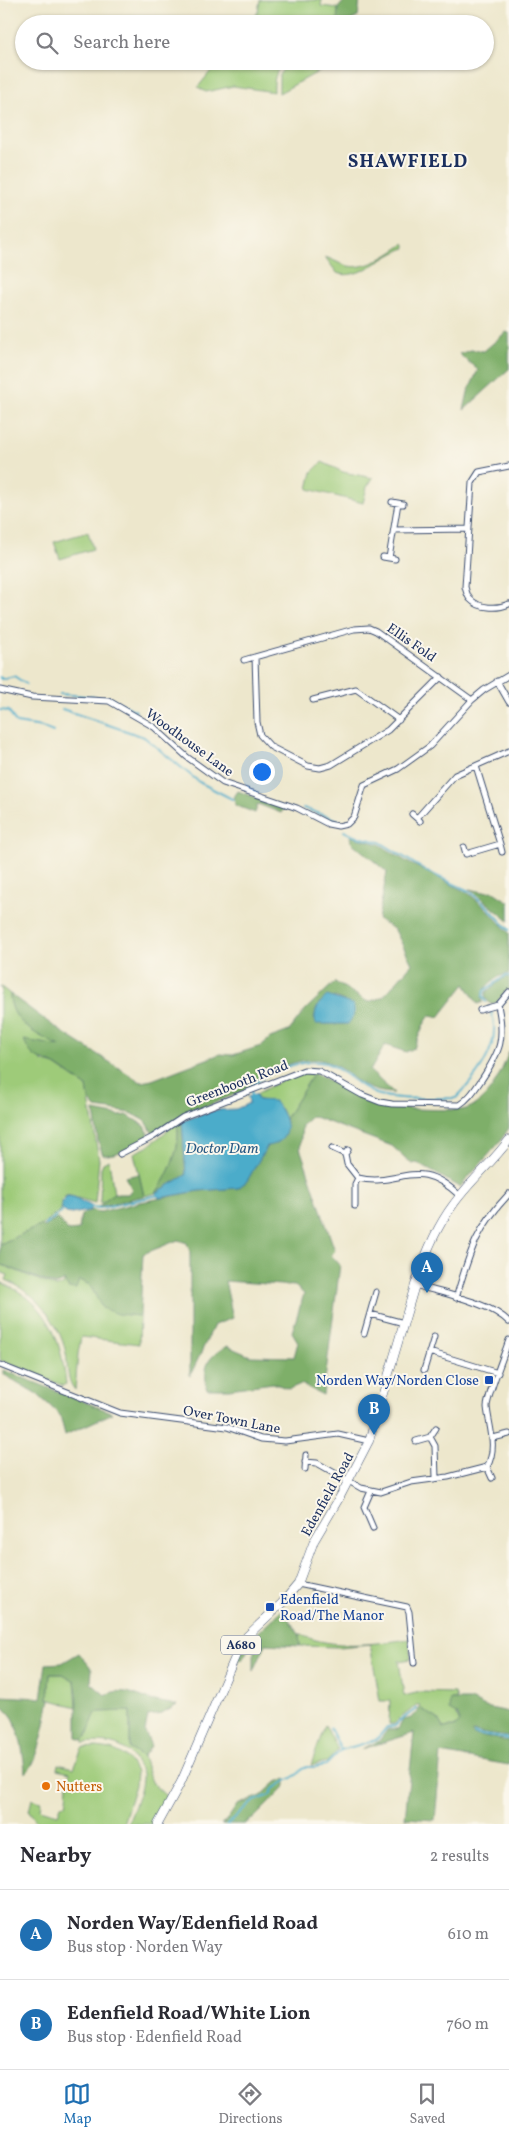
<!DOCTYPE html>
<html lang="en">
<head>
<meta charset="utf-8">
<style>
  :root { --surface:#fff; --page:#f7f7f7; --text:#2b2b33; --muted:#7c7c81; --line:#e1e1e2; --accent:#1f6fb2 }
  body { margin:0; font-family:Vollkorn,serif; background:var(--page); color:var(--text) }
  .you { position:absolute; left:261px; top:771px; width:18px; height:18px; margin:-12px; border:4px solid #fff; border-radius:50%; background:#1a73e8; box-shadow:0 0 0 8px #1a73e833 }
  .badge { display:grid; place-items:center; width:32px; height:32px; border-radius:50%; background:var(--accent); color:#fff; font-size:16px; font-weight:700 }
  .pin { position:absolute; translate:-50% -41px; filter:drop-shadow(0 1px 2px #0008) }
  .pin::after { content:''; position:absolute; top:26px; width:18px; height:15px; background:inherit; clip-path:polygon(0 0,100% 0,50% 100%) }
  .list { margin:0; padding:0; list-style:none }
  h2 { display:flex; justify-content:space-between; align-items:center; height:65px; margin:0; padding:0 20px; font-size:21px }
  h2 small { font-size:16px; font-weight:400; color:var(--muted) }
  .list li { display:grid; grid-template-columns:32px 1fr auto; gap:15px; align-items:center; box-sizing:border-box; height:90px; padding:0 20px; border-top:1px solid var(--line) }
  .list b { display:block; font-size:19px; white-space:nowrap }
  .list p { margin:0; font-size:16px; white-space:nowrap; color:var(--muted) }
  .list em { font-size:16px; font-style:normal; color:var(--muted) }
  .icon { flex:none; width:28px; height:28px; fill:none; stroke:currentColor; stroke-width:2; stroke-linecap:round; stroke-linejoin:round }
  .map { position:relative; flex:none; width:509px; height:1824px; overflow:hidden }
  .search { position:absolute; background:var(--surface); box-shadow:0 1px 4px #0004; left:15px; right:15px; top:15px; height:55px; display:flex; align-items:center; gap:12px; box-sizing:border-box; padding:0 18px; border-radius:28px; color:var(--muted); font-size:19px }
  .sheet { height:245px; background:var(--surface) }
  nav { display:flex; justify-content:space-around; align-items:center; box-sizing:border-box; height:70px; border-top:1px solid var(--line); background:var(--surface); font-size:14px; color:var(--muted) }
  nav a { display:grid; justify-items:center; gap:2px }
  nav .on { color:var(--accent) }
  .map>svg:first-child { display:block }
  .green { fill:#9ecb79; stroke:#5c7d6c }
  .forest { fill:#7eaf69; stroke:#4c6f64; fill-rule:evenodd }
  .water { fill:#4bacca; stroke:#336e94 }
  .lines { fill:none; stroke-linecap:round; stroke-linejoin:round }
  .stream { stroke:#4bacca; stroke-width:2 }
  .street-casing { stroke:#3a4b6e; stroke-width:7 }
  .primary-casing { stroke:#3a4b6e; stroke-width:9 }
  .street { stroke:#fff; stroke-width:5 }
  .primary { stroke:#fff; stroke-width:8 }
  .transit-dot { fill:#1a4fb4; stroke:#fbf7ec; stroke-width:2 }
  .food-dot { fill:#e8710a; stroke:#fbf7ec; stroke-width:2 }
  .labels { text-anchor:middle; stroke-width:4; stroke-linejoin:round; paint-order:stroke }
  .shield { fill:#fbf7ec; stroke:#5e6b89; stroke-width:1 }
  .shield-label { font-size:12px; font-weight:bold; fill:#1b2f5e }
  .street-label { font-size:14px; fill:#1b2f5e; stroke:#fbf7ec }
  .transit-label { font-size:14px; fill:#164399; stroke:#fbf7ec; text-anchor:end }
  .food-label { font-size:14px; fill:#c56008; stroke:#fbf7ec; text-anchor:start }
  .water-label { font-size:15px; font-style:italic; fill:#2c5b84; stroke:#fbf7ec }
  .district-label { font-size:19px; font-weight:bold; letter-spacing:1px; fill:#1b2f5e; stroke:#fbf7ec }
</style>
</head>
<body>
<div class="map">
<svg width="509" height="1824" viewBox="0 0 509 1824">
  <rect width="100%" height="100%" fill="#fbf7ec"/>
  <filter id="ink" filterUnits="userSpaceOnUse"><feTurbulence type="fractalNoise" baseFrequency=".02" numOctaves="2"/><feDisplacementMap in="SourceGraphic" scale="10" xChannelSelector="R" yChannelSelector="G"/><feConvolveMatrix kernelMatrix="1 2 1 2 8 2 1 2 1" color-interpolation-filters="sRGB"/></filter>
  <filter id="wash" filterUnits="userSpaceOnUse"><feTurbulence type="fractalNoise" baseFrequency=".0096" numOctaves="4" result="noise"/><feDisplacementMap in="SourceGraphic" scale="20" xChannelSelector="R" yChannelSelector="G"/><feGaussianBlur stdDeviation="1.12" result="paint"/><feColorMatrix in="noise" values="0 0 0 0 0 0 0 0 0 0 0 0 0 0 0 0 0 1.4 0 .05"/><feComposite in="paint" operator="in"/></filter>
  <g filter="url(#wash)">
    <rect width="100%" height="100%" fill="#ede7cc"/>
    <path class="green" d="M260,0H322L321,6L338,8L337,24H249L258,12Z
      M219,61H284C276,70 273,80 274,92L233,86L206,92L198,87Z
      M289,61H333L331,65L279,93V75Z
      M404,244L406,248C386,253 358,282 337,273L325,257C332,259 338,263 344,265C365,272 388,255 404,244Z
      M322,462L343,472L373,478L367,487L363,503L308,489L312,472Z
      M88,532L93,549L60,559L54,542Z
      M0,986L10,994C10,1024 39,1035 62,1047L41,1061L55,1065L87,1087L99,1160L95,1203L67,1195L61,1200V1210L42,1225L0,1244V996L2,991Z
      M303,1073H314L285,1119L281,1109L258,1099L256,1094L288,1077Z
      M177,1123C182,1146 169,1175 156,1193L144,1196L134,1153L147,1147Z
      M109,1160L114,1194L100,1203L101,1168L103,1163Z
      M0,1264L56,1287L63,1285L64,1280H79L90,1285C102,1310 113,1314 140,1316L139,1344L81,1337L78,1354L75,1390C66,1380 68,1365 66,1353C59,1321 35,1293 6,1280L8,1275L0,1272Z
      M0,1282C47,1301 61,1337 66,1384L64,1386L0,1360Z
      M299,1634C334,1650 372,1644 409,1639L411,1659L399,1661L404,1696L420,1692L455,1693L457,1700H450L460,1723L454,1727L443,1728L438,1719L420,1708L421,1705H416C409,1713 401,1716 394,1724H389L390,1701H380L370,1644L339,1647L300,1646Z
      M50,1674H63L75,1681L77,1707L48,1699Z
      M130,1711V1749L143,1757L151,1782L167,1797L151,1824H128C133,1810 141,1793 142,1779C143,1773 140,1769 137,1764C126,1742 105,1741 83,1743L84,1737H87L91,1720L97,1712Z
      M325,1725L338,1750L327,1762L311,1765Z
      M96,1747C116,1749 127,1753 136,1772L135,1785L123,1824H38L29,1811L32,1799L41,1802L40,1809L58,1814L61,1806L66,1804C69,1792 66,1784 70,1772L57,1769L58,1764L74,1768L82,1748Z"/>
    <path class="forest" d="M345,0H360L358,17L350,21L337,24L338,8Z
      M506,332L509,333V369L464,410L468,392L478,370L459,354L471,350L484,351Z
      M238,791L284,808L281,813L258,804L255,813L235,805L234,797Z
      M350,836L379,844L407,862L468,893L486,908L509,933V974C497,974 478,990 483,1002L478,1004L465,984L439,1017L430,1015L423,1026L414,1048L406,1052L385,1045L370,1071L394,1093C355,1092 354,1070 325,1061C305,1054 258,1073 247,1089L171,1122L153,1134L146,1121L131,1113L96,1108L89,1100L87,1087C77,1080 68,1073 57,1066C40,1056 34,1064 24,1040L60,1046C37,1035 10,1023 10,994L59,1030L141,1082L152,1080L220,1054L233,1055L261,1046L270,1038L289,1031L306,1009L335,982L368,1002L383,997L412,964L395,930L378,919L387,872L351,842ZM335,997L346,1002L348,1024H324L314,1018L319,1003Z
      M470,889L483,892L492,891L509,902V921Z
      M505,977H509V989L496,1003L490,1004L485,997L486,992Z
      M509,1051V1128L499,1143L460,1187L417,1163L412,1164L392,1146L312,1116L302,1125L300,1148L335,1251L331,1255L340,1265L323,1395L301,1384L289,1389L273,1383L229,1389H207C203,1366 207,1357 227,1346L250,1356L294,1357L298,1342L292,1332L304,1294L295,1286L225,1281L233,1318L214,1325L190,1376V1252L187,1243L178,1240L143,1254L140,1316L117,1314L102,1308L90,1285L79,1280L76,1289L68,1288L64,1280L55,1285L0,1264V1244L42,1225L44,1227L57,1218L68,1231L79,1230L81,1215L91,1210L100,1212L141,1202L198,1191L238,1188L247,1181L267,1146L286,1122L285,1119L314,1073C333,1081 350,1095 369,1102C398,1111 430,1109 461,1110C487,1106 501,1074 509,1051Z
      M94,1111L120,1116L127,1115L145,1126L150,1136C136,1144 119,1156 103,1155L98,1141Z
      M182,1121L186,1175L156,1193C169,1174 182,1147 177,1123Z
      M139,1174L144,1196L98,1207L112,1194H128L132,1189L125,1177Z
      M3,1370L113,1413L65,1435L60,1415L37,1394L3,1374Z
      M282,1610L299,1634L300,1646L266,1644L254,1671V1646L249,1648L242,1660L237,1661L244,1646Z
      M79,1653L92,1669L91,1683L105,1695C121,1687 134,1694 150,1700C159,1702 168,1703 177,1705L162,1714L148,1716L145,1732L151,1746L143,1757L130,1749V1711L97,1712C91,1720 90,1734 83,1740L77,1738V1693L75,1681L63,1674H50L48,1699H50C47,1714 38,1768 25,1773C24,1756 21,1739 15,1722C11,1711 0,1709 0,1696L41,1698L46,1664L62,1663Z
      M450,1700H471L485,1707L509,1712V1737L472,1732L473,1735L509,1741V1765L441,1753L435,1820L405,1818L414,1733L362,1749L379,1741L388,1729H398L403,1720L412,1718L420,1708L438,1719L443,1728L454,1727L460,1722L458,1715L449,1710Z
      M286,1778V1786L254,1818L244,1824H221L227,1820L237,1805L261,1796L275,1783Z"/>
    <path class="water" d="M327,996L352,1004C357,1012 353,1017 348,1024H316C312,1012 319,1003 327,996Z
      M256,1094L258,1100L274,1101C289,1117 294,1142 267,1146L247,1181L238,1188L198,1191L159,1198L156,1193L186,1175L182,1121L216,1110L236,1109L249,1103L248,1096Z
      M67,1196L74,1197L91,1206V1210L72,1214L66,1213L61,1208L62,1201Z"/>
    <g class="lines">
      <path class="stream" d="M0,677L1,679L14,676L26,684
        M60,694L110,698L136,711
        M62,709L144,737L199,782L234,800
        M0,710L9,711L16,723L42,727L53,732
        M303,808L338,820
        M344,831L354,836L380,842L426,871L469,891L488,907L509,930
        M486,1002L483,996L484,991L505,976H509
        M252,1097L251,1088C263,1071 311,1055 331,1065C347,1073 358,1087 376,1094C399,1101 433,1098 456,1098C478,1076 503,1043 491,1011
        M90,1207L101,1208L159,1195
        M45,1225L64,1210
        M330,1728L341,1750
        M474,1734L509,1739
        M228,1824L250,1803L270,1795L273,1789L298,1774L302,1769L307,1767H314L326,1765L341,1750L376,1740L387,1727L395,1726C402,1718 410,1715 417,1708"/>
    </g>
  </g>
  <g filter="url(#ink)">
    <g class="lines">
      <defs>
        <path id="street" d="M509,466L479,472L472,483L465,587C466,590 467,596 470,599C479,609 498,609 509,604
          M392,502L403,504
          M394,530L469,529
          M383,557L395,559
          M389,558L398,503
          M255,657L257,722L260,735L271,747L308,766L320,768L331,765L388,730L441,677
          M244,660L354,629L369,628L376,631L472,700
          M497,681L509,702
          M0,690L32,697L109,701L154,727L187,757L223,783L297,808L328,824L338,826L347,824L354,817L364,785L398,769L430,746L472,700L484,690L509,675
          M313,700L356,689L399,720
          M412,814L420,821
          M417,818L455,775L509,751
          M500,844L502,852
          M464,847L466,854L500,844L476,766
          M480,1010L498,1005L509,992
          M332,1148L345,1154L348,1150
          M120,1154L153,1137L183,1117L304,1070L319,1071L362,1095L380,1102L392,1104L459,1105C469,1099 475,1089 482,1079C501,1050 505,1039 498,1005
          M345,1154L347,1164L358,1178C401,1188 416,1154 460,1196
          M355,1206V1184L358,1178
          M415,1285C441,1293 490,1302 509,1322
          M456,1298C470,1252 475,1230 509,1194
          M370,1314L404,1323
          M364,1334L376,1292
          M429,1352L498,1373
          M0,1365L120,1413L227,1427L261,1439L285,1441L338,1434L369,1441
          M424,1370L434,1337
          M430,1437L435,1446L436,1478
          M493,1438L509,1434
          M416,1441L430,1437L436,1428
          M305,1462L317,1463L361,1488L381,1492L411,1482L448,1477L487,1467
          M487,1467C498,1447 489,1427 487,1407C487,1397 505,1352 509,1340
          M487,1467L492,1478
          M305,1469L306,1455
          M371,1491L364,1507L373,1528
          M298,1584L407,1607L409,1612L414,1663"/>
        <path id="primary" d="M158,1824L181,1782L239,1648L247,1636L282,1603L298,1584L314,1541L341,1495L369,1441L415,1285C424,1257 435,1229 453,1205C469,1182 492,1163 509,1140"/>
      </defs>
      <use href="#street" class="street-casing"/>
      <use href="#primary" class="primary-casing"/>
      <use href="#street" class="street"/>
      <use href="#primary" class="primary"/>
    </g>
  </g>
  <g class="transit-dot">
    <rect x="484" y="1375" width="10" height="10" rx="2.5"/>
    <rect x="265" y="1602" width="10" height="10" rx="2.5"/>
  </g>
  <circle class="food-dot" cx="46" cy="1786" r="5"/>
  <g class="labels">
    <rect class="shield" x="221" y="1635.5" width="40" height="19" rx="4"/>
    <g class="shield-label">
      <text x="241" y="1649">A680</text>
    </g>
    <g class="street-label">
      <text transform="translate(412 642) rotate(35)" y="5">Ellis Fold</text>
      <text transform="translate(190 742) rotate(36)" y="5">Woodhouse Lane</text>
      <text transform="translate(237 1083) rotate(-21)" y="5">Greenbooth Road</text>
      <text transform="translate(232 1419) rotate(11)" y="5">Over Town Lane</text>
      <text transform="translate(327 1494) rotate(-61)" y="5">Edenfield Road</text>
    </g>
    <g class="transit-label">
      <text x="479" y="1385">Norden Way/Norden Close</text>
      <text x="280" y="1604" text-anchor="start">Edenfield<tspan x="280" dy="16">Road/The Manor</tspan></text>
    </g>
    <g class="food-label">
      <text x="56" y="1791">Nutters</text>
    </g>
    <g class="water-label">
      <text x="222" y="1153">Doctor Dam</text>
    </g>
    <g class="district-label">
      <text x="408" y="167">SHAWFIELD</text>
    </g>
  </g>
</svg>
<div class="you"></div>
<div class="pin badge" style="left:427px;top:1293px">A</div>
<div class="pin badge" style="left:374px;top:1435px">B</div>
<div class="search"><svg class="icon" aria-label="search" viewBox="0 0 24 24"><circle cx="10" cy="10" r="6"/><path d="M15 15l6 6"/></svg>Search here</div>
</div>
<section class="sheet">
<h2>Nearby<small>2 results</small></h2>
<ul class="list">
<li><span class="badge">A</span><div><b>Norden Way/Edenfield Road</b><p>Bus stop · Norden Way</p></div><em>610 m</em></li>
<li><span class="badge">B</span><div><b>Edenfield Road/White Lion</b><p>Bus stop · Edenfield Road</p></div><em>760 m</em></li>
</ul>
</section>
<nav>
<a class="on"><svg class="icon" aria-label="map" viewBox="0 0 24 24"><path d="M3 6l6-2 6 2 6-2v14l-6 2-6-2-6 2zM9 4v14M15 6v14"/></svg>Map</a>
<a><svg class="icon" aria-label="directions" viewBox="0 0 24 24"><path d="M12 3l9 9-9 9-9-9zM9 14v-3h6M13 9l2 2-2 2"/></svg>Directions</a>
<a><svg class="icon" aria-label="saved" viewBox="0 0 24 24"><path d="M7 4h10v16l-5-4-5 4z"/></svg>Saved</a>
</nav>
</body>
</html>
